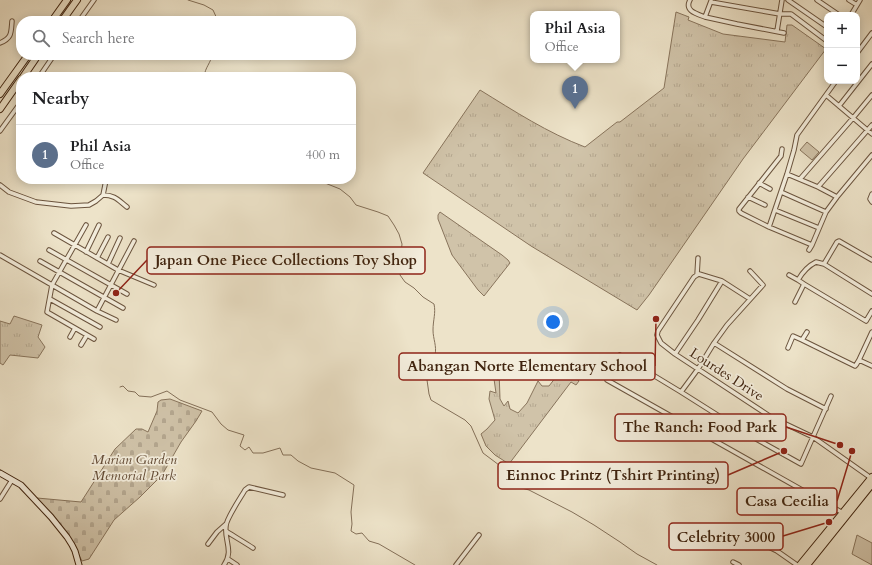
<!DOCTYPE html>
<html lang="en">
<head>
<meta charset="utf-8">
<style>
  :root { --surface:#fff; --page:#f6f6f6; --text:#202124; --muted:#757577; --line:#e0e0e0; --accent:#8f2418 }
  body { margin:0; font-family:Cardo,serif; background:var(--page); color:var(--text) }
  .controls { position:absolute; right:12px; top:12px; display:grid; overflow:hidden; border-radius:8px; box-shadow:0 2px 10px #0003 }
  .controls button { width:36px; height:36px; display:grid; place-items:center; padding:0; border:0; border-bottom:1px solid var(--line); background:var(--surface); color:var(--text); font:20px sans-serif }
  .you { position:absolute; left:553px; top:322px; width:14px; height:14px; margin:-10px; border:3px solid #fff; border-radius:50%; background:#1a73e8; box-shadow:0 0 0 6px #1a73e833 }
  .badge { display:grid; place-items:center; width:26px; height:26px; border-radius:50%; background:var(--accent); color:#fff; font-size:13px; font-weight:700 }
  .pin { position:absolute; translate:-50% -33px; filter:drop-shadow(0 1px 2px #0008) }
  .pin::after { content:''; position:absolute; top:21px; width:14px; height:12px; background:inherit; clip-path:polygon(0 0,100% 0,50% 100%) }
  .popup { position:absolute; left:530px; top:11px; width:90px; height:52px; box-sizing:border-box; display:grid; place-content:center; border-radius:8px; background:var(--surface); filter:drop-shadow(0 1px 3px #0005); font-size:13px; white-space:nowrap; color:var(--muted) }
  .popup b { font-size:15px; color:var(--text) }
  .popup::after { content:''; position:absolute; left:50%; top:100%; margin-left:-8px; border:8px solid transparent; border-top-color:var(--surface) }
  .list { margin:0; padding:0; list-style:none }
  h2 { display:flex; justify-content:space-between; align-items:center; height:52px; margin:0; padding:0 16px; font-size:17px }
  h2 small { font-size:13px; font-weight:400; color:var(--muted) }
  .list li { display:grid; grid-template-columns:26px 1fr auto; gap:12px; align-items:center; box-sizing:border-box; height:60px; padding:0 16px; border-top:1px solid var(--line) }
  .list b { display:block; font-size:15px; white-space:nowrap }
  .list p { margin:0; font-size:13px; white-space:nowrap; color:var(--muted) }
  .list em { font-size:13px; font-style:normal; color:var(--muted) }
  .icon { flex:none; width:22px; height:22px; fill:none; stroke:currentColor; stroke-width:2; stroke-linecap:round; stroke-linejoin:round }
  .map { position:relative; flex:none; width:872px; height:565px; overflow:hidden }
  .search { position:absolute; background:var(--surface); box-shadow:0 2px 10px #0003; left:16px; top:16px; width:340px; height:44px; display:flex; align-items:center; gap:10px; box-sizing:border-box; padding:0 14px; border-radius:16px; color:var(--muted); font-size:15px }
  .panel { position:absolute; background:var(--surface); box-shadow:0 2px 10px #0003; left:16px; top:72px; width:340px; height:112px; border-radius:16px }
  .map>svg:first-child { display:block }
  .grass { fill:url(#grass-tufts); stroke:#88745c }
  .cemetery { fill:url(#cemetery-stones); stroke:#88745c }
  .pitch { fill:#d0c3a9; stroke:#88745c }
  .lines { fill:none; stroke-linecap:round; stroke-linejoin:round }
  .stream { stroke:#847059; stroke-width:1 }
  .street-casing { stroke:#6b543e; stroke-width:5.5 }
  .secondary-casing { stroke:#40240f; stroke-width:7 }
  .highway-casing { stroke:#40240f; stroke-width:8 }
  .street { stroke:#f3eddc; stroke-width:3.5 }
  .secondary { stroke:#f3eddc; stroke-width:5 }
  .highway { stroke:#ede3c9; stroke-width:6 }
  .labels { text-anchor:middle; stroke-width:3.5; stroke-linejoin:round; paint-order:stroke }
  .street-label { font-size:14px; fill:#40240f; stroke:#f3eddc }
  .park-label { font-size:14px; font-style:italic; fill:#644c36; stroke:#f3eddc }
  .leader { fill:none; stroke:#8f2418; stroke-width:1.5 }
  .callout-dot { fill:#8f2418; stroke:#f3eddc; stroke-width:1.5 }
  .callout { fill:#f3eddc; stroke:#8f2418; stroke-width:1.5 }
  .callout-label { font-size:15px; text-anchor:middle; font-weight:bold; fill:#40240f }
</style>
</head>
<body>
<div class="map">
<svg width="872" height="565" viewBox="0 0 872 565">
  <defs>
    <pattern id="grass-tufts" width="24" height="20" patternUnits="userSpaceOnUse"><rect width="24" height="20" fill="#d0c3a9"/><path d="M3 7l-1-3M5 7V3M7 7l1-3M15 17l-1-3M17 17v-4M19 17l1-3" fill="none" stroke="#b4a790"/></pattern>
    <pattern id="cemetery-stones" width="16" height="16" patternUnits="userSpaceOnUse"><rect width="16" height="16" fill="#d0c3a9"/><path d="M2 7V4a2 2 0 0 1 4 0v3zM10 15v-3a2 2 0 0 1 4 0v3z" fill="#b4a790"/></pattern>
  </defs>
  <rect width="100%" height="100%" fill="#ede3c9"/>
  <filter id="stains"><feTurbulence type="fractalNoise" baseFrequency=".005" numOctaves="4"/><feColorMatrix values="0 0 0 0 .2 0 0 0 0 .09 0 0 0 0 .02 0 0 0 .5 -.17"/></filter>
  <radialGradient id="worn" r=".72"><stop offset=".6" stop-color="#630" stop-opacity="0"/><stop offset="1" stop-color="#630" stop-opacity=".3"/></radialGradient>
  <path class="grass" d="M676,12L689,17L688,20L723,34L785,42L787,25H792L826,49L743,159L649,295L637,310L531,246L423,173L480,90C514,111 548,133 585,147L617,122H620L664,88Z
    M440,212L502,255L508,260L510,263L484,296L478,290L452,255L438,219V215Z
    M14,316L42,325L38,337L45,347L38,358L10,355L3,365L0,363V321L10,324Z
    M563,368L571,374L579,381L576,385L571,382L509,464L495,455L486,446L481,434L487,429L495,420L489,399L490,391L496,393L493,372L499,370L500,399L504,406L508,401L510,409L518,413L527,403L538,381L542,386H549Z"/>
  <path class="cemetery" d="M170,399L202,411L196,421L181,442L162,475L140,497L114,520L89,559L82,561L69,536L37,498L81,502L115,449L136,429H142L148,432L157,411L158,402L161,400Z"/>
  <path class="pitch" d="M807,142L819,152L812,160L800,150Z
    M857,535L872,543V565L852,554Z"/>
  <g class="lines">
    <path class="stream" d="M188,0L204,5L213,10L218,21
      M204,77C205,67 211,63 212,55
      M315,179L340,189L350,197L356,205L378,212L388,216L394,225L399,234L402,244L400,265V275L405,282L414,288L423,297L434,304C436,313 433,320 433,330C433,339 437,346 435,355L428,359L425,366L429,394L431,400L465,420L471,426L483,453L499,465L506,479L518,487L529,490L572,512L594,525L620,542L637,554L657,565
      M120,387L123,386L128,391L135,392L139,396L151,397L167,391L180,400L212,412L221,424L228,430L244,435L240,446L245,450L249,447L253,453H263L280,448L283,455H291L298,461L311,468L335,473L354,485L351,512L352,524L351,531L356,534L362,533L369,541L379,544L415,565"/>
    <defs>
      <path id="street" d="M690,0C684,11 697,14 705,17
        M788,0L827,27
        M817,0L839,15
        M849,0L857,5
        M711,1L705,17L737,24L784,33
        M711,2L780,14H791L827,41
        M851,15L860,0
        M79,21L94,0
        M777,31L782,0
        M0,43C12,38 11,33 12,21
        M857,53L872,33
        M39,77L54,55
        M826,95L872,134
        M839,106L872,64
        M0,131L21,102
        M782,149L781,156L739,209V211L741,213L769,227L812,245
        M787,174L818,187L837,197
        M108,179L118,181L120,179
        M800,179L853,118L872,95
        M759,183L770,189
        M0,185L9,192L36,202L71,206L89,205L96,201L103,195L106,180L107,179
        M818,187L872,125
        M781,192L826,212
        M872,194L870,199L872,202
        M103,195C115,195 118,200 127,207
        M748,197L765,205
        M775,210L819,228
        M86,225L52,285L47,312L94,339
        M769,227L787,174L794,150L797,135L836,81
        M54,233L118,270L154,285
        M49,250L127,294
        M809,250L812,245L826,212L837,197L872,155
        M86,252L99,225
        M0,255L97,311L116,320
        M97,258L108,237
        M872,260L839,241L837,242L824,264L872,294
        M40,261L123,308
        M108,264L120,238
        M750,271L763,285L727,325L714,343L787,389L826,409
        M697,275L694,277L658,331L657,335L661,343L675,354L771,417L813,437L871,478
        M697,275L699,274L722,281L750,299
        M697,275L698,258
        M789,275L798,280
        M804,284L798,280C802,273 808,266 816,262L824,264
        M50,299L100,327
        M795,302L804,284L866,321L872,311
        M97,311L134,241
        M807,332L802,340L855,366L856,365L859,360
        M872,332L859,360L872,366
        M70,337L75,328
        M714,343L698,369L681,392L749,435L801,464L831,396
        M81,345L87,335
        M788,348L793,336L802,340
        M675,354L698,320L722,281
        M620,355L681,392
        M607,380L843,513
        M0,499L12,480
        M226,531C235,537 244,542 253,548
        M742,534L777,551L797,565
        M208,544L217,532L226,524
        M228,559L237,565
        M733,562L739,565
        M224,565C234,551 224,540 226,526C226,519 241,497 245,490L249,487L283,495
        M456,565L479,535"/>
      <path id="secondary" d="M0,473L21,485L51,517L67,537L72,545L75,551L79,565"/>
      <path id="highway" d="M52,21L67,0
        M62,21L77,0
        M23,77L38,55
        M0,94L28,55
        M0,109L21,79
        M800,565L872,477
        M807,565L872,484"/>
    </defs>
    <use href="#street" class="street-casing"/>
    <use href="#secondary" class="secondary-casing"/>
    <use href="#highway" class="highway-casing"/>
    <use href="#street" class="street"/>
    <use href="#secondary" class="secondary"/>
    <use href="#highway" class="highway"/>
  </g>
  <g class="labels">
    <g class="street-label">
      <text transform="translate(727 374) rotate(33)" y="5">Lourdes Drive</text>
    </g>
    <g class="park-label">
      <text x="134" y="464">Marian Garden<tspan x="134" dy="16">Memorial Park</tspan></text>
    </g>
  </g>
  <path class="leader" d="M116 293L147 260M656 319L655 366M840 445L786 427M784 451L728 475M852 451L837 501M829 522L783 536"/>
  <g class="callout-dot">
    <circle cx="116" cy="293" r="4"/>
    <circle cx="656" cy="319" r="4"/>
    <circle cx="840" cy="445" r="4"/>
    <circle cx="784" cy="451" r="4"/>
    <circle cx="852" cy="451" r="4"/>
    <circle cx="829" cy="522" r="4"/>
  </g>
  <g class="callout">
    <rect x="147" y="247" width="278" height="27" rx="4"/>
    <rect x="399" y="353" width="256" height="27" rx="4"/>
    <rect x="615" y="414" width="171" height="27" rx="4"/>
    <rect x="498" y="462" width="230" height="27" rx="4"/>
    <rect x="737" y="488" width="100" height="27" rx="4"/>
    <rect x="669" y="523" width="114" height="27" rx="4"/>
  </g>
  <g class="callout-label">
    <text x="286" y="265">Japan One Piece Collections Toy Shop</text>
    <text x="527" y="371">Abangan Norte Elementary School</text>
    <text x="700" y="432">The Ranch: Food Park</text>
    <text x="613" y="480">Einnoc Printz (Tshirt Printing)</text>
    <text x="787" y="506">Casa Cecilia</text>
    <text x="726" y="542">Celebrity 3000</text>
  </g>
  <rect width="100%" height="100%" filter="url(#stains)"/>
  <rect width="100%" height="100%" fill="url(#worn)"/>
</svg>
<div class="controls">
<button>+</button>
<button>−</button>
</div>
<div class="you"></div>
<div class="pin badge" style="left:575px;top:109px;background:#5c6f8a">1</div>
<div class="popup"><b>Phil Asia</b>Office</div>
<div class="search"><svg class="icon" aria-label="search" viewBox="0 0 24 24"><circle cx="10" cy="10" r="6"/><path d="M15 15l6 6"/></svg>Search here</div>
<section class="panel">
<h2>Nearby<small></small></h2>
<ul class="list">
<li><span class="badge" style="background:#5c6f8a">1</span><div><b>Phil Asia</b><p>Office</p></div><em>400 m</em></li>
</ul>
</section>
</div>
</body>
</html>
